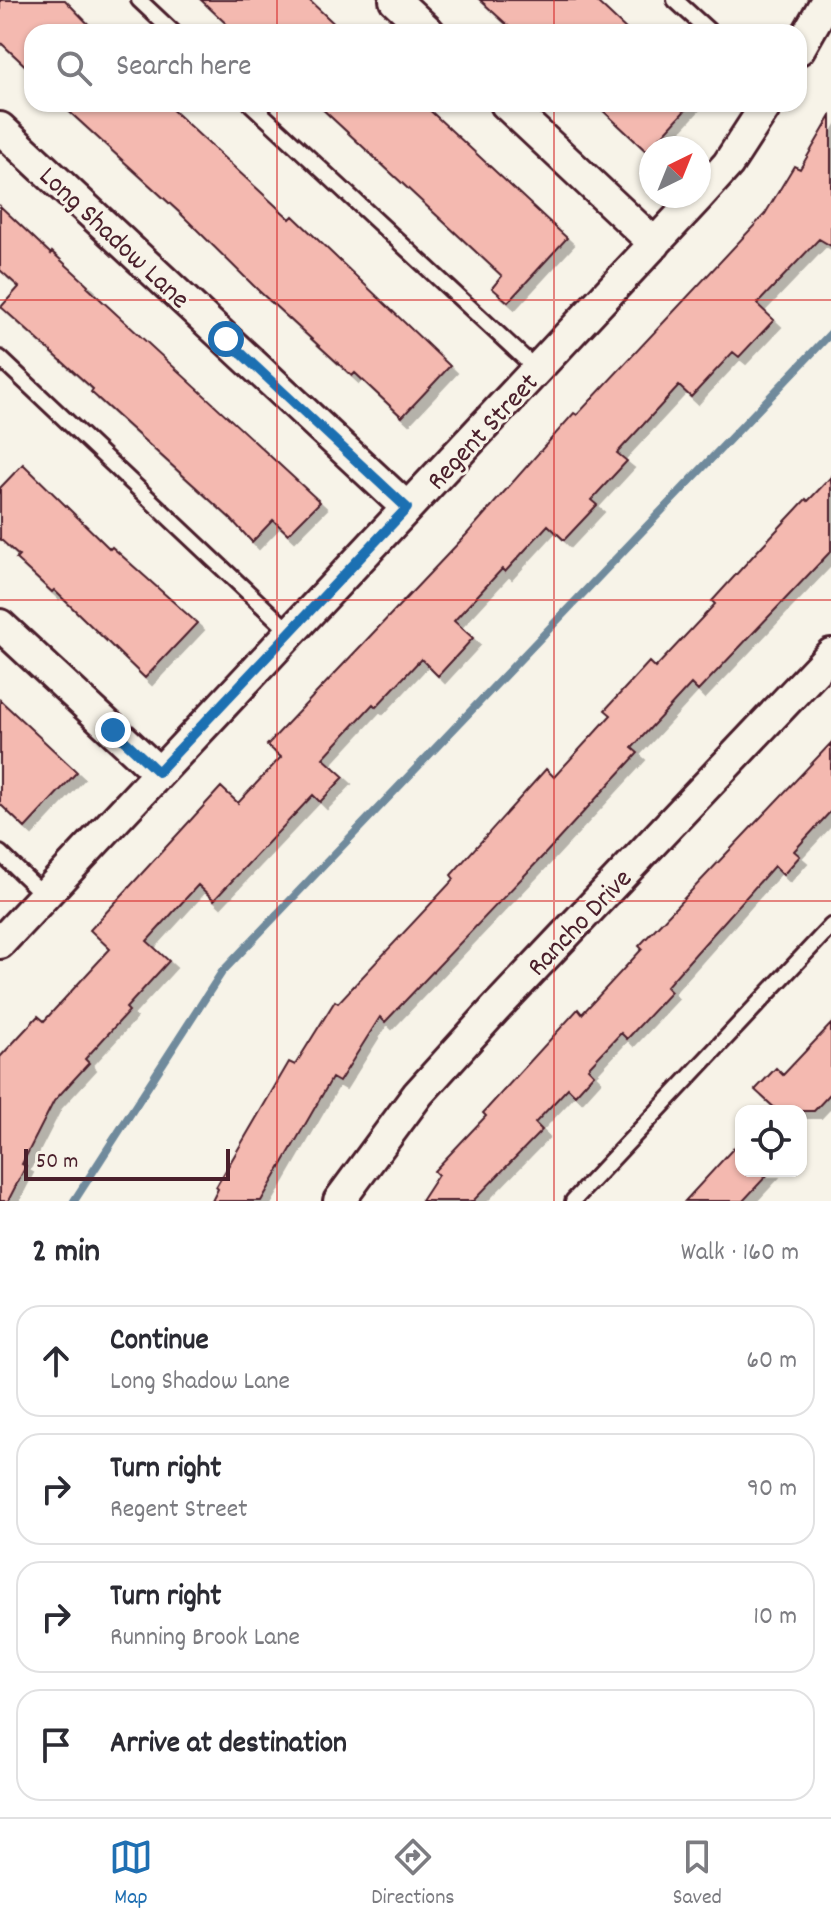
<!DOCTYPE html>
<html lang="en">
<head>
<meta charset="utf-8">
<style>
  :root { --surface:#fff; --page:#f2f2f3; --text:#2b2b33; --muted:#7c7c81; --line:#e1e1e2; --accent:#1f6fb2 }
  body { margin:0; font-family:Dekko,sans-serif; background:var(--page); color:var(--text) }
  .controls { position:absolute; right:24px; bottom:24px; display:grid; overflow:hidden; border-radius:16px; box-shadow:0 2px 6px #0004 }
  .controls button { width:72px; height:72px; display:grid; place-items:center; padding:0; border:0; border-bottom:2px solid var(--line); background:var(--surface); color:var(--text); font:40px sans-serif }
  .compass { position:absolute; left:639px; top:136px; width:72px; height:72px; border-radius:50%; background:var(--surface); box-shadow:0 2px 6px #0004; rotate:43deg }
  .scale { position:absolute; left:24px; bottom:20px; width:206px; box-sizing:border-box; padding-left:8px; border:4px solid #4a1f2b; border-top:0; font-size:22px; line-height:28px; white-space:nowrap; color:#4a1f2b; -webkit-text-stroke:6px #f7f3e8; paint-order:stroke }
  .stop { position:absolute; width:24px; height:24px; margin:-18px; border:6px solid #1f6fb2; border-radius:50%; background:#fff }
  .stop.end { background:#1f6fb2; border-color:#fff; box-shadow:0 2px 8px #0008 }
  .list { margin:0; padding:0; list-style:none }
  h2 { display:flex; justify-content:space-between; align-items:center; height:104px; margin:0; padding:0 32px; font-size:34px }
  h2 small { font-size:26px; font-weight:400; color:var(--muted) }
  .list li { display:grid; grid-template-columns:52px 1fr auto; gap:24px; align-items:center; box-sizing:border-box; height:112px; margin:0 16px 16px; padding:0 16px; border:2px solid var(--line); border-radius:24px }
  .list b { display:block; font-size:30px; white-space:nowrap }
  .list p { margin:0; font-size:26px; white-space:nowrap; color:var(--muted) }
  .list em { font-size:26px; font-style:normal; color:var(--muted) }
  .icon { flex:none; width:44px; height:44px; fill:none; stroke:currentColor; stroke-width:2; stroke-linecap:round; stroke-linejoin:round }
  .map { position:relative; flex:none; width:831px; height:1201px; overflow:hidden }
  .search { position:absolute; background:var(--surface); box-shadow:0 2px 6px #0004; left:24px; right:24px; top:24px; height:88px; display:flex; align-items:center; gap:20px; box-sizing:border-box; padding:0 28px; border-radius:24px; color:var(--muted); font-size:30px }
  .sheet { height:616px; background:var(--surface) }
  nav { display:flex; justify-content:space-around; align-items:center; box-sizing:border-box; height:112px; border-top:2px solid var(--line); background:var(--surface); font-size:22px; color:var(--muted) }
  nav a { display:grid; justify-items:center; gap:4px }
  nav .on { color:var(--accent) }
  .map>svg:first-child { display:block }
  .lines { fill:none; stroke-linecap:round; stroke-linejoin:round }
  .stream { stroke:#6f8a9c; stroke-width:8 }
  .building { fill:#f4b9b0; stroke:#4a1f2b; stroke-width:2; filter:url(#shadow) }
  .service-casing { stroke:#4a1f2b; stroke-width:20 }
  .minor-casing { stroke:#4a1f2b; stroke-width:36 }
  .service { stroke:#f7f3e8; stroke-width:14 }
  .minor { stroke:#f7f3e8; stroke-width:30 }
  .route { stroke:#1f6fb2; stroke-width:10 }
  .grid { fill:none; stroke:#d62828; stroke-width:2; stroke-opacity:0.55 }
  .labels { text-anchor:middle; stroke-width:6; stroke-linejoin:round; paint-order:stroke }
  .street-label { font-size:28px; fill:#4a1f2b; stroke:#f7f3e8 }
</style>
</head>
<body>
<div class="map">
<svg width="831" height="1201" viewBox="0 0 831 1201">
  <defs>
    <filter id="shadow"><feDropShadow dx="7" dy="7" stdDeviation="0" flood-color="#0004"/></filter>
  </defs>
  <rect width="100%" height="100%" fill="#f7f3e8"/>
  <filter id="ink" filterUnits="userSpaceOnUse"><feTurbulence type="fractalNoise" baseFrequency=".0125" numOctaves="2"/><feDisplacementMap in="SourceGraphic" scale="16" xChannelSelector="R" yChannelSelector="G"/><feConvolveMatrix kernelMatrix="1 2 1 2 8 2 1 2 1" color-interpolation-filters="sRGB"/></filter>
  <g filter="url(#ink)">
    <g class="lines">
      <path class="stream" d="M74,1201L222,972L831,333"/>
    </g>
    <path class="building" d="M0,0H65L96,32H32V72L0,42Z
      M201,0H309L343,32H235Z
      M480,0H595L629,32H515Z
      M61,104H166L290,219L293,216L450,366L402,417L355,373L352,376L259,291L179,212Z
      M317,104H423L567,238L508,302L492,288L502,276Z
      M596,104H691L647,152Z
      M831,116V246L819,239L757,304L774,320L739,357L733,352L691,397L679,386L617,453L627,461L591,500L597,505L564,540L548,525L505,572L502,569L454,621L473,638L438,676L421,659L376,707L373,704L323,758L344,777L320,802L313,795L214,900L198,885L147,941L169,961L126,1008L129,1011L85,1059L89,1063L54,1101L22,1164L26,1166L8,1201H0V1057L38,1016L44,1021L110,949L90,930L221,787L238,803L281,757L267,745L466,535L574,413L577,415L765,214L794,166L800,169Z
      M0,206L51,254L52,252L88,285L87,287L320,502L288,534L273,520L252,542L231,519L91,392L93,389L1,307L19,287L0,270Z
      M23,464L110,549L112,547L197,623L145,678L54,590L52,592L16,559L19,556L0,539V488Z
      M831,477V551L698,691L691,684L632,748L638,753L542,857L385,1022L380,1017L339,1082L332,1078L261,1201H212L218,1189L216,1187L289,1062L295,1065L335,1001L338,1003L454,879L451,875L546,769L554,777L611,715L605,710L649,662L655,668L715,604L712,601L762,546L806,499L808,501Z
      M0,700L77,772L25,828L0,804Z
      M831,743V811L794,851L800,856L783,875L774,866L666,987L671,992L627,1039L621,1033L588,1068L594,1074L575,1095L568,1088L535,1123L542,1130L473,1201H421L438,1175L434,1171L486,1116L483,1113L578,1009L582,1014L642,949L639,946Z
      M831,1024V1093L814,1111H778L755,1090L776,1068L783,1075Z
      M741,1140V1171H771L743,1201H685Z"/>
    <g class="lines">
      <defs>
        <path id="service" d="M139,0L173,32
          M675,0L710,32
          M251,104L537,370
          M0,358L290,632
          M0,853L44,895
          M573,1201L831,926"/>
        <path id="minor" d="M395,0L429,32
          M799,49L827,0
          M506,104L655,244
          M0,128L407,508
          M699,196L728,164L767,104
          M0,625L158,772
          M0,943L699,196
          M339,1201L418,1094L495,1009L831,654"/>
      </defs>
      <use href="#service" class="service-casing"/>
      <use href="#minor" class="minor-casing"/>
      <use href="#service" class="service"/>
      <use href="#minor" class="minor"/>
    </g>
  </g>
  <g class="lines" filter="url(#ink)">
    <path class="route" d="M113,730L158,772L407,508L226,339"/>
  </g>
  <path class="grid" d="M277,0V32M554,0V32M277,104V1201M554,104V1201M0,300H831M0,600H831M0,901H831"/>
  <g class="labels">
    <g class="street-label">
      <text transform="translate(116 236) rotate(43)" y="10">Long Shadow Lane</text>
      <text transform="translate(481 430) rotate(-47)" y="10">Regent Street</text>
      <text transform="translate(578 921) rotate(-46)" y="10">Rancho Drive</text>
    </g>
  </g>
</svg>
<div class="controls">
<button><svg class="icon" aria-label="locate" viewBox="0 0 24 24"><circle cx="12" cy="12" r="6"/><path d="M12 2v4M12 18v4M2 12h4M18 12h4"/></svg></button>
</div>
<svg class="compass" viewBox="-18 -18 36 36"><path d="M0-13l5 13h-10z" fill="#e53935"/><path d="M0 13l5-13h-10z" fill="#7c7c81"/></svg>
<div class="scale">50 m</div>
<div class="stop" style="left:226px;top:339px"></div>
<div class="stop end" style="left:113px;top:730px"></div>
<div class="search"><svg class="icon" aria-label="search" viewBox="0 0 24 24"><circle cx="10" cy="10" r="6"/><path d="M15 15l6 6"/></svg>Search here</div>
</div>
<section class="sheet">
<h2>2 min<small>Walk · 160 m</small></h2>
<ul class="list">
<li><svg class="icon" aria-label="ahead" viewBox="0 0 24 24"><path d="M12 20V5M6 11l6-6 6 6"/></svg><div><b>Continue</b><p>Long Shadow Lane</p></div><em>60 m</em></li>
<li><svg class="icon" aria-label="right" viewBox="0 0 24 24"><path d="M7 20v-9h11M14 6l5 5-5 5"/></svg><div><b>Turn right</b><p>Regent Street</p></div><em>90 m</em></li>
<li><svg class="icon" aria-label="right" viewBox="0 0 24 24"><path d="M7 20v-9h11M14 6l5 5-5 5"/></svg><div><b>Turn right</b><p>Running Brook Lane</p></div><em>10 m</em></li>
<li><svg class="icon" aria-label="arrive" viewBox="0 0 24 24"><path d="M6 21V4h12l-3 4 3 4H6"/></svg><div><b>Arrive at destination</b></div></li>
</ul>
</section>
<nav>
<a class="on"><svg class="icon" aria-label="map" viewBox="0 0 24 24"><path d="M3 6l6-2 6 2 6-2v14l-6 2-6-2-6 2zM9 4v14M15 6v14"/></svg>Map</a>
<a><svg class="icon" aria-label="directions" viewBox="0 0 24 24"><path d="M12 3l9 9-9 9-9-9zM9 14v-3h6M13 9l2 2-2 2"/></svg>Directions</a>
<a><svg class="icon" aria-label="saved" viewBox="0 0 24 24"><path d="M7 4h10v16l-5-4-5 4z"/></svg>Saved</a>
</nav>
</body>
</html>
